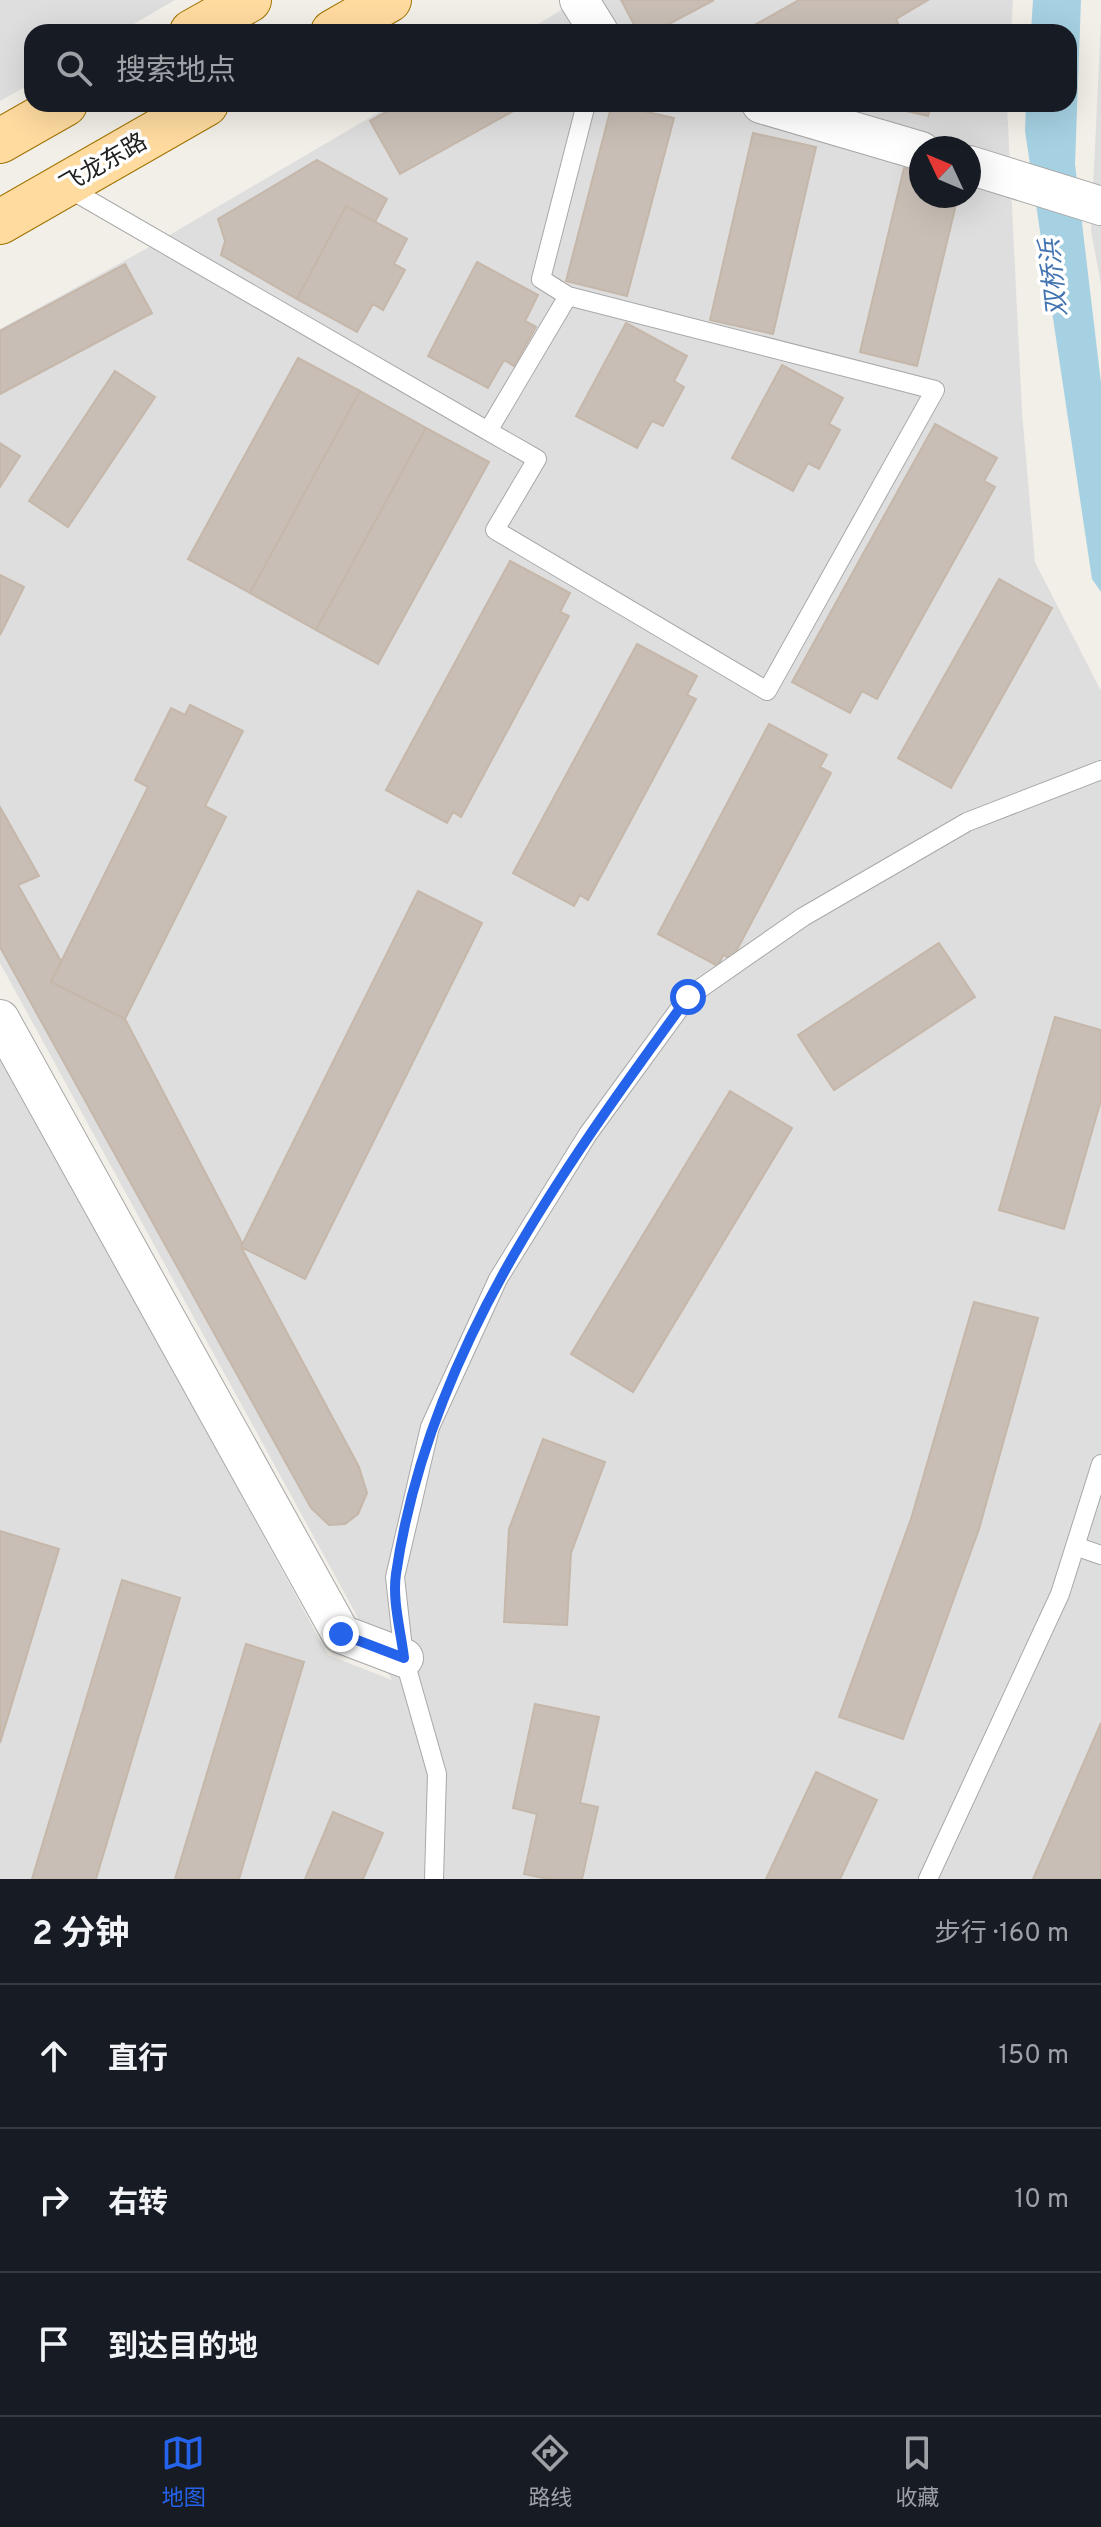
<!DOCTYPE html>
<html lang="zh">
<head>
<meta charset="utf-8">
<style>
  :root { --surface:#171b24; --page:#20242c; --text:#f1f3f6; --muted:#9ea1a6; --line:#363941; --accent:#2563eb }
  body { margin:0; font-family:Overpass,"Noto Sans SC",sans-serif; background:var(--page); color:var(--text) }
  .compass { position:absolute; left:909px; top:136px; width:72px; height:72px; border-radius:50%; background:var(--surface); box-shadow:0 8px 32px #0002; rotate:314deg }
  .stop { position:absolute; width:24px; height:24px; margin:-18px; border:6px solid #2563eb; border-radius:50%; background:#fff }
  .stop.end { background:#2563eb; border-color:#fff; box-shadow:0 2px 8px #0008 }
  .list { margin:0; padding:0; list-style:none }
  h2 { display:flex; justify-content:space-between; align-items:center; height:104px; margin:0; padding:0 32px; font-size:34px }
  h2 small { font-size:26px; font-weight:400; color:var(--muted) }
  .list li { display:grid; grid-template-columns:52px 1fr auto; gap:24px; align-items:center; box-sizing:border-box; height:144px; padding:0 32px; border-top:2px solid var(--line) }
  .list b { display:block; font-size:30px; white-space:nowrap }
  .list em { font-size:26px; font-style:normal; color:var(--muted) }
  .icon { flex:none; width:44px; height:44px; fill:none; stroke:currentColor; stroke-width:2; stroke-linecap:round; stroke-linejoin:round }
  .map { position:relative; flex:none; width:1101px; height:1879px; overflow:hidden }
  .search { position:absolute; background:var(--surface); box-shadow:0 8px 32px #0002; left:24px; right:24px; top:24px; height:88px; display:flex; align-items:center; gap:20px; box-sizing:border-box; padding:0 28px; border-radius:24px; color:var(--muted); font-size:30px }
  .sheet { height:536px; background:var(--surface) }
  nav { display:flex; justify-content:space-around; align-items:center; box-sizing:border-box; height:112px; border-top:2px solid var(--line); background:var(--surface); font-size:22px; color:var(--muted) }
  nav a { display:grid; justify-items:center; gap:4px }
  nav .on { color:var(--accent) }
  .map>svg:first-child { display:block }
  .residential { fill:#dfdede; fill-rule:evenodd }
  .water { fill:#a5d1e2 }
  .building { fill:#c8beb6; stroke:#c5b7a9; stroke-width:2 }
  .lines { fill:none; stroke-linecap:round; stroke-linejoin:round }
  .lane-casing { stroke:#a8a8a8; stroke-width:20 }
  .street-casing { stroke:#a8a8a8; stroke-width:40 }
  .primary-casing { stroke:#9f7300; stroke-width:46 }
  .lane { stroke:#fff; stroke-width:18 }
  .street { stroke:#fff; stroke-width:38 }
  .primary { stroke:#ffdba0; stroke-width:44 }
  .route { stroke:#2563eb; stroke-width:10 }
  .labels { text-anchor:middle; stroke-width:7; stroke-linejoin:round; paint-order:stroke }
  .street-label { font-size:24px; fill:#212121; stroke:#fff }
  .water-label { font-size:26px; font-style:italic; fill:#4274b1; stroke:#fff }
</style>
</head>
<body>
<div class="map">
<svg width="1101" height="1879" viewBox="0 0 1101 1879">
  <rect width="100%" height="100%" fill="#f2efe8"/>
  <path class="residential" d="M0,0H175L120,32H32V83L0,101Z
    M578,0H1013L1011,32H525Z
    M1101,20V284L1091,231Z
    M393,104H1007L1022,412L1035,562L1101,691V1879H0V1051L328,1655L392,1680L0,963V329L144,250ZM921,148H969V196H921Z"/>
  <path class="water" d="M1033,0H1081L1075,164L1101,383V592L1092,579L1025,131L1026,104H1069V32H1031Z"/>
  <path class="building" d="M621,0H714L654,32H638Z
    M799,0H928L896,19L902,32H742Z
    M400,104H526L400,174L370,121Z
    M612,104L674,118L627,296L566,281Z
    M876,104H931L928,116Z
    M753,133L816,147L773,334L710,320Z
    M317,160L387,199L375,222L346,206L297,299L221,255L225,241L218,219Z
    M904,168L921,172V196H958L917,366L860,352Z
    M346,206L407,239L394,264L405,270L383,310L373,304L357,332L297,299Z
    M477,262L538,295L525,321L536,327L514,366L504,360L488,388L428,356Z
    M125,264L152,313L0,394V331Z
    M626,323L687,356L674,381L684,387L663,426L652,421L637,448L576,416Z
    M298,358L360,391L250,593L188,559Z
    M782,365L843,398L829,424L840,430L819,469L808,463L793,491L732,458Z
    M115,371L155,397L68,527L29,501Z
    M360,391L426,428L316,630L250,593Z
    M935,424L997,458L984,481L995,487L877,699L862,691L850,713L792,682Z
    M426,428L489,462L378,664L316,630Z
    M0,443L20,456L0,487Z
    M510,561L570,593L560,612L569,616L461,817L453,812L447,823L386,790Z
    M0,575L24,587L0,635Z
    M999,579L1052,608L951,788L898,758Z
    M637,644L697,676L687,695L696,699L588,900L580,895L574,906L513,873Z
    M190,705L243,731L205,806L226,817L125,1019L51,982L148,787L135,780L171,708L185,715Z
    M769,724L827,755L820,767L831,773L732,959L723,955L718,966L658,934Z
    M0,807L39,876L18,885L61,961L51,982L125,1019L242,1243L241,1247L359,1467L367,1493L358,1514L345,1524L329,1525L311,1508L0,947Z
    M418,891L482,923L305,1279L241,1247Z
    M939,943L975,997L834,1090L798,1035Z
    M1055,1017L1101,1030V1100L1064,1229L999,1210Z
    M730,1091L792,1128L633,1392L571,1354Z
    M974,1302L1038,1318L979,1529L903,1739L839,1717L911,1519Z
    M543,1439L605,1462L571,1553L567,1625L504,1622L509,1529Z
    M0,1531L59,1549L0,1743Z
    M122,1580L180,1598L96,1879H32Z
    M246,1644L304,1662L239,1879H175Z
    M535,1704L599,1717L580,1803L598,1807L582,1879H548L524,1874L537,1814L513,1808Z
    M1101,1723V1879H1033Z
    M816,1772L877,1800L840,1879H766Z
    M333,1812L383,1833L363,1879H305Z"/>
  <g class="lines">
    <defs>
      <path id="lane" d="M66,187L488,431L537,459L495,530L767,691L935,390L568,296L488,431
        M568,296L541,279L586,104
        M1075,1546L1101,1555
        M434,1879L437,1774L404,1658L395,1577L430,1427L498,1279L588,1134L688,997L803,917L967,822L1101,770
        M928,1879L1060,1594L1101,1464"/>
      <path id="street" d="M579,0L599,32
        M761,104L921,151
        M969,165L1101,206
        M0,1019L341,1634L404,1658"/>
      <path id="primary" d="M192,32L249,0
        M333,32L389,0
        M0,141L65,104
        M0,222L206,104"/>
    </defs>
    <use href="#lane" class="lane-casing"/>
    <use href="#street" class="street-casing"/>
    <use href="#primary" class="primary-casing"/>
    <use href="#lane" class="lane"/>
    <use href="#street" class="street"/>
    <use href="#primary" class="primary"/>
  </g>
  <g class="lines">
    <path class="route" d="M341,1634L404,1658C401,1632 392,1600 396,1574C428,1353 560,1173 688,997"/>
  </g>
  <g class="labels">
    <g class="street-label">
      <text transform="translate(103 163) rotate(-30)" y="8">飞龙东路</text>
    </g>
    <g class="water-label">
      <text transform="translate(1053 278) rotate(-96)" y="9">双桥浜</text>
    </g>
  </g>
</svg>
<svg class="compass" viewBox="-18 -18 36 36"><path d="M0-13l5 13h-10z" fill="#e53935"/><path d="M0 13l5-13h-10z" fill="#9ea1a6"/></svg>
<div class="stop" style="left:688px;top:997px"></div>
<div class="stop end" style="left:341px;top:1634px"></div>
<div class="search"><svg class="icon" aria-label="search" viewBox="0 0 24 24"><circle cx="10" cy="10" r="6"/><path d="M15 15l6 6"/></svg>搜索地点</div>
</div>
<section class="sheet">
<h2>2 分钟<small>步行 · 160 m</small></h2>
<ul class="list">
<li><svg class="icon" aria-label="ahead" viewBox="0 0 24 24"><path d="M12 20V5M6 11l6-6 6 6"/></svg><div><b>直行</b></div><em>150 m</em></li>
<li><svg class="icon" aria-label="right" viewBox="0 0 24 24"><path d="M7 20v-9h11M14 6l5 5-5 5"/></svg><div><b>右转</b></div><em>10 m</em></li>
<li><svg class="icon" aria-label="arrive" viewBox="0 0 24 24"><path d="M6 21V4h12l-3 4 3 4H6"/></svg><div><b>到达目的地</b></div></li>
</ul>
</section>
<nav>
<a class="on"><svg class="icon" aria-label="map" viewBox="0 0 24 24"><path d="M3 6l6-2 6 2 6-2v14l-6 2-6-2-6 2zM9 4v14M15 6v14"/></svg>地图</a>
<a><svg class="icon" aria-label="directions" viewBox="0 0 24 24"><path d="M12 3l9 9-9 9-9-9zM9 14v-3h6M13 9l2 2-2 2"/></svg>路线</a>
<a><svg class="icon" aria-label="saved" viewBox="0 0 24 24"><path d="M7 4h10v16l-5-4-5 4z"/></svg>收藏</a>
</nav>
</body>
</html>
